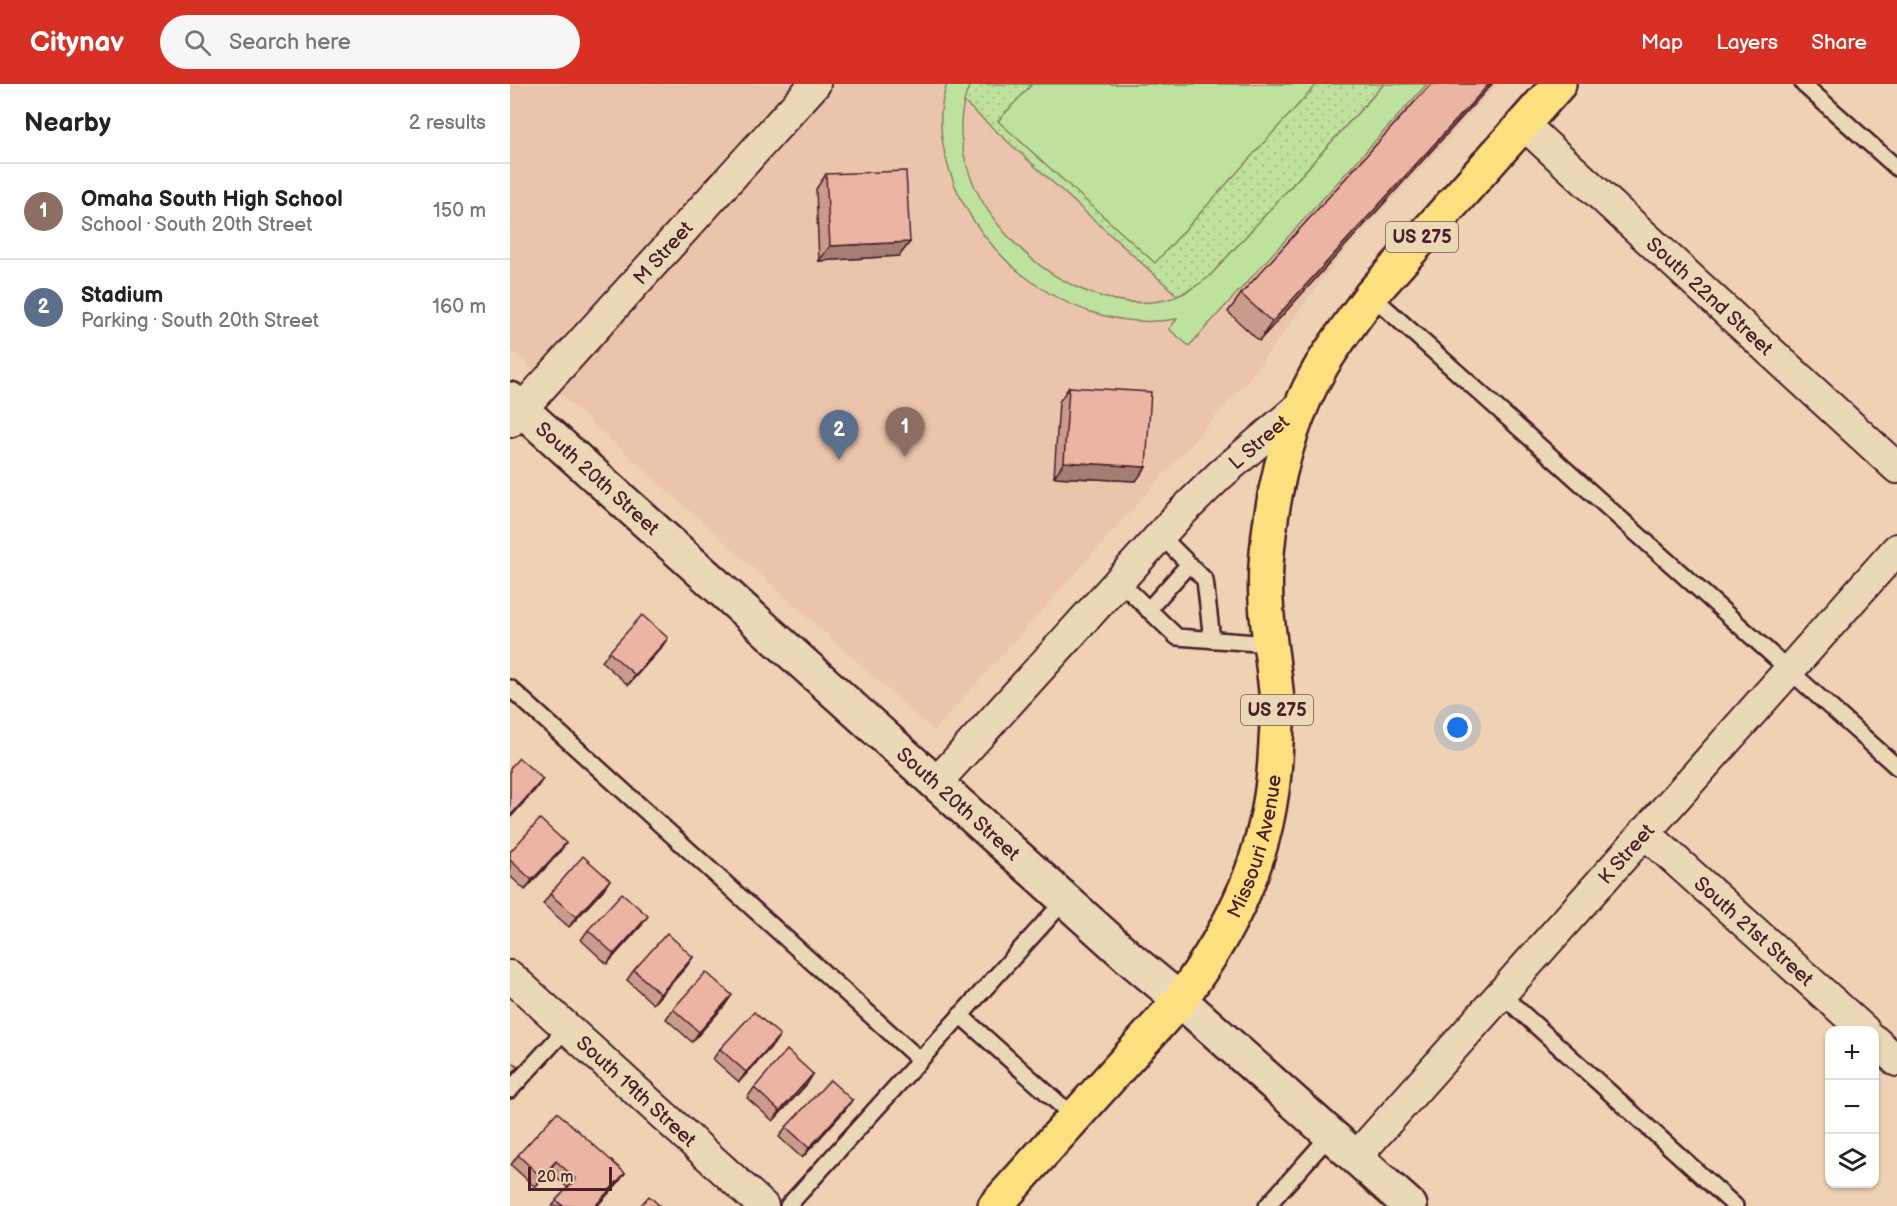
<!DOCTYPE html>
<html lang="en">
<head>
<meta charset="utf-8">
<style>
  :root { --surface:#fff; --page:#f6f6f6; --text:#222; --muted:#767676; --line:#e0e0e0; --accent:#d93025 }
  body { margin:0; font-family:"Balsamiq Sans",sans-serif; background:var(--page); color:var(--text) }
  .controls { position:absolute; right:18px; bottom:18px; display:grid; overflow:hidden; border-radius:12px; box-shadow:0 2px 4px #0004 }
  .controls button { width:54px; height:54px; display:grid; place-items:center; padding:0; border:0; border-bottom:2px solid var(--line); background:var(--surface); color:var(--text); font:30px sans-serif }
  .scale { position:absolute; left:18px; bottom:15px; width:84px; box-sizing:border-box; padding-left:6px; border:3px solid #4a1f2b; border-top:0; font-size:16px; line-height:21px; white-space:nowrap; color:#4a1f2b; -webkit-text-stroke:4px #ebd8b6; paint-order:stroke }
  .you { position:absolute; left:948px; top:644px; width:21px; height:21px; margin:-15px; border:4px solid #fff; border-radius:50%; background:#1a73e8; box-shadow:0 0 0 9px #1a73e833 }
  .badge { display:grid; place-items:center; width:39px; height:39px; border-radius:50%; background:var(--accent); color:#fff; font-size:20px; font-weight:700 }
  .pin { position:absolute; translate:-50% -50px; filter:drop-shadow(0 2px 3px #0008) }
  .pin::after { content:''; position:absolute; top:32px; width:21px; height:18px; background:inherit; clip-path:polygon(0 0,100% 0,50% 100%) }
  .list { margin:0; padding:0; list-style:none }
  h2 { display:flex; justify-content:space-between; align-items:center; height:78px; margin:0; padding:0 24px; font-size:26px }
  h2 small { font-size:20px; font-weight:400; color:var(--muted) }
  .list li { display:grid; grid-template-columns:39px 1fr auto; gap:18px; align-items:center; box-sizing:border-box; height:96px; padding:0 24px; border-top:2px solid var(--line) }
  .list b { display:block; font-size:22px; white-space:nowrap }
  .list p { margin:0; font-size:20px; white-space:nowrap; color:var(--muted) }
  .list em { font-size:20px; font-style:normal; color:var(--muted) }
  .icon { flex:none; width:33px; height:33px; fill:none; stroke:currentColor; stroke-width:2; stroke-linecap:round; stroke-linejoin:round }
  .map { position:relative; flex:none; width:1387px; height:1122px; overflow:hidden }
  header { display:flex; align-items:center; gap:36px; box-sizing:border-box; height:84px; padding:0 30px; background:var(--accent); color:#fff }
  header strong { font-size:28px }
  nav { display:flex; gap:33px; margin-inline-start:auto; font-size:21px }
  .search { width:420px; height:54px; background:var(--page); display:flex; align-items:center; gap:15px; box-sizing:border-box; padding:0 21px; border-radius:33px; color:var(--muted); font-size:22px }
  main { display:flex }
  aside { flex:1; background:var(--surface) }
  .map>svg:first-child { display:block }
  .built { fill:#ebc5ab }
  .grass { fill:url(#grass-dots); stroke:#848064; stroke-width:1.5 }
  .pitch { fill:#bee29d; stroke:#848064; stroke-width:1.5 }
  .lines { fill:none; stroke-linecap:round; stroke-linejoin:round }
  .lane-casing { stroke:#4a1f2b; stroke-width:20 }
  .street-casing { stroke:#4a1f2b; stroke-width:34 }
  .secondary-casing { stroke:#4a1f2b; stroke-width:38 }
  .primary-casing { stroke:#4a1f2b; stroke-width:38 }
  .lane { stroke:#ebd8b6; stroke-width:15 }
  .street { stroke:#ebd8b6; stroke-width:30 }
  .secondary { stroke:#ebd8b6; stroke-width:33 }
  .primary { stroke:#fce080; stroke-width:33 }
  .wall { fill:#ca9b8c; stroke:#4a1f2b; stroke-width:1.5 }
  .shaded-wall { fill:#a47e72; stroke:#4a1f2b; stroke-width:1.5 }
  .building { fill:#ebb4a3; stroke:#4a1f2b; stroke-width:1.5 }
  .labels { text-anchor:middle; stroke-width:5; stroke-linejoin:round; paint-order:stroke }
  .shield { fill:#ebd8b6; stroke:#7a5655; stroke-width:1.5 }
  .shield-label { font-size:18px; font-weight:bold; fill:#4a1f2b }
  .street-label { font-size:20px; fill:#4a1f2b; stroke:#ebd8b6 }
</style>
</head>
<body>
<header>
<strong>Citynav</strong>
<div class="search"><svg class="icon" aria-label="search" viewBox="0 0 24 24"><circle cx="10" cy="10" r="6"/><path d="M15 15l6 6"/></svg>Search here</div>
<nav><a>Map</a><a>Layers</a><a>Share</a></nav>
</header>
<main>
<aside>
<h2>Nearby<small>2 results</small></h2>
<ul class="list">
<li><span class="badge" style="background:#8d6e63">1</span><div><b>Omaha South High School</b><p>School · South 20th Street</p></div><em>150 m</em></li>
<li><span class="badge" style="background:#5c6f8a">2</span><div><b>Stadium</b><p>Parking · South 20th Street</p></div><em>160 m</em></li>
</ul>
</aside>
<div class="map">
<svg width="1387" height="1122" viewBox="0 0 1387 1122">
  <defs>
    <pattern id="grass-dots" width="8" height="8" patternUnits="userSpaceOnUse" patternTransform="scale(1.5)"><rect width="8" height="8" fill="#bee29d"/><path d="M2 2h.1M6 6h.1" fill="none" stroke="#a5c187" stroke-width="1.8" stroke-linecap="round"/></pattern>
  </defs>
  <rect width="100%" height="100%" fill="#efd1b3"/>
  <filter id="ink" filterUnits="userSpaceOnUse"><feTurbulence type="fractalNoise" baseFrequency=".0167" numOctaves="2"/><feDisplacementMap in="SourceGraphic" scale="12" xChannelSelector="R" yChannelSelector="G"/><feConvolveMatrix kernelMatrix="1 2 1 2 8 2 1 2 1" color-interpolation-filters="sRGB"/></filter>
  <g filter="url(#ink)">
    <path class="built" d="M0,0H988L825,178L740,294L424,647L0,265Z"/>
    <path class="grass" d="M460,0H874L699,193L690,200L668,212L453,17Z"/>
    <path class="pitch" d="M437,0H460C414,106 554,242 659,215C674,211 687,202 699,193L874,0H917L679,262L659,245L667,235C568,252 468,178 439,85C430,56 427,29 437,0Z
      M522,0H807L645,179L488,37Z"/>
    <g class="lines">
      <defs>
        <path id="lane" d="M1293,0L1387,84
          M861,211L1387,683
          M650,451L695,496L702,556
          M608,496L667,553L760,560
          M638,526L679,480
          M0,604L410,976
          M991,910L1225,1122
          M450,931L565,1034
          M0,1006L57,944
          M278,1122L555,816
          M757,1122L821,1050"/>
        <g id="street">
          <path id="s1" d="M1013,40L1387,384"/>
          <path id="s2" d="M0,338L305,0"/>
          <path id="s3" d="M426,699L668,432L710,391L794,319"/>
          <path id="s4" d="M1134,748L1354,946"/>
          <path id="s5" d="M0,892L253,1122"/>
          <path d="M1364,956L1387,977"/>
          <path id="s6" d="M846,1073L1387,465"/>
        </g>
        <g id="secondary">
          <path id="s7" d="M0,315L623,877L670,916L900,1122"/>
        </g>
        <g id="primary">
          <path id="s8" d="M485,1122L670,916C725,841 759,770 765,676C766,656 768,636 767,617C763,571 753,527 756,481C761,413 777,340 812,281C827,257 844,234 861,211L1049,0"/>
        </g>
      </defs>
      <use href="#lane" class="lane-casing"/>
      <use href="#street" class="street-casing"/>
      <use href="#secondary" class="secondary-casing"/>
      <use href="#primary" class="primary-casing"/>
      <use href="#lane" class="lane"/>
      <use href="#street" class="street"/>
      <use href="#secondary" class="secondary"/>
      <use href="#primary" class="primary"/>
    </g>
    <path class="wall" d="M921,0H982L749,257L718,228L731,210Z
      M316,90L400,158L389,172L309,177L306,105Z
      M559,303L636,383L626,397L544,393L549,318Z
      M151,564L118,601L92,578L99,568Z
      M0,768L49,769L15,806L0,792Z
      M93,806L59,843L33,820L40,810Z
      M131,842L97,880L71,856L78,846Z
      M183,873L176,883L143,920L117,896L124,886Z
      M215,921L182,958L156,935L163,925Z
      M263,961L229,998L203,975L210,965Z
      M303,990L297,1000L263,1037L237,1014L244,1004Z
      M342,1016L335,1026L292,1074L269,1053L276,1043Z
      M8,1071L115,1089L108,1099L87,1122H42L58,1104L39,1087L25,1103L1,1081Z"/>
    <path class="shaded-wall" d="M979,0H982L749,257L762,238Z
      M400,158L389,172L309,177L320,162Z
      M554,378L636,383L626,397L544,393Z
      M158,554L151,564L118,601L125,591Z
      M33,695L26,705L0,734V732Z
      M56,759L49,769L15,806L22,796Z
      M100,796L93,806L59,843L66,833Z
      M138,832L131,842L97,880L104,870Z
      M183,873L176,883L143,920L150,910Z
      M222,911L215,921L182,958L189,948Z
      M270,951L263,961L229,998L236,988Z
      M303,990L297,1000L263,1037L270,1027Z
      M342,1016L335,1026L292,1074L299,1064Z
      M46,1077L39,1087L25,1103L31,1093Z
      M115,1089L108,1099L87,1122H85Z"/>
    <path class="building" d="M921,0H979L762,238L731,210Z
      M396,87L400,158L320,162L316,90Z
      M559,303L641,308L636,383L554,378Z
      M132,531L158,554L125,591L99,568Z
      M9,674L33,695L0,732V684Z
      M30,735L56,759L22,796L0,776V768Z
      M73,772L100,796L66,833L40,810Z
      M112,809L138,832L104,870L78,846Z
      M157,849L183,873L150,910L124,886Z
      M196,888L222,911L189,948L163,925Z
      M244,928L270,951L236,988L210,965Z
      M277,966L303,990L270,1027L244,1004Z
      M0,976L8,983L0,992Z
      M320,996L342,1016L299,1064L276,1043Z
      M47,1028L115,1089L85,1122H53L46,1116L66,1095L46,1077L31,1093L8,1071Z
      M139,1112L150,1122H130Z"/>
  </g>
  <g class="labels">
    <g class="shield">
      <rect x="876" y="138" width="72" height="30" rx="4.5"/>
      <rect x="731" y="611" width="72" height="30" rx="4.5"/>
    </g>
    <g class="shield-label">
      <text x="912" y="159">US 275</text>
      <text x="767" y="632">US 275</text>
    </g>
    <g class="street-label">
      <text dy="7" stroke="none"><textPath href="#s2" startOffset="228">M Street</textPath></text>
      <text dy="7" stroke="none"><textPath href="#s1" startOffset="254">South 22nd Street</textPath></text>
      <text dy="7" stroke="none"><textPath href="#s3" startOffset="470">L Street</textPath></text>
      <text dy="7" stroke="none"><textPath href="#s7" startOffset="118">South 20th Street</textPath></text>
      <text dy="7" stroke="none"><textPath href="#s7" startOffset="604">South 20th Street</textPath></text>
      <text dy="7" stroke="none"><textPath href="#s8" startOffset="450">Missouri Avenue</textPath></text>
      <text dy="7" stroke="none"><textPath href="#s6" startOffset="406">K Street</textPath></text>
      <text dy="7" stroke="none"><textPath href="#s4" startOffset="148">South 21st Street</textPath></text>
      <text dy="7" stroke="none"><textPath href="#s5" startOffset="171">South 19th Street</textPath></text>
    </g>
  </g>
</svg>
<div class="controls">
<button>+</button>
<button>−</button>
<button><svg class="icon" aria-label="layers" viewBox="0 0 24 24"><path d="M12 4l9 5-9 5-9-5zM3 14l9 5 9-5"/></svg></button>
</div>
<div class="scale">20 m</div>
<div class="you"></div>
<div class="pin badge" style="left:395px;top:373px;background:#8d6e63">1</div>
<div class="pin badge" style="left:329px;top:376px;background:#5c6f8a">2</div>
</div>
</main>
</body>
</html>
